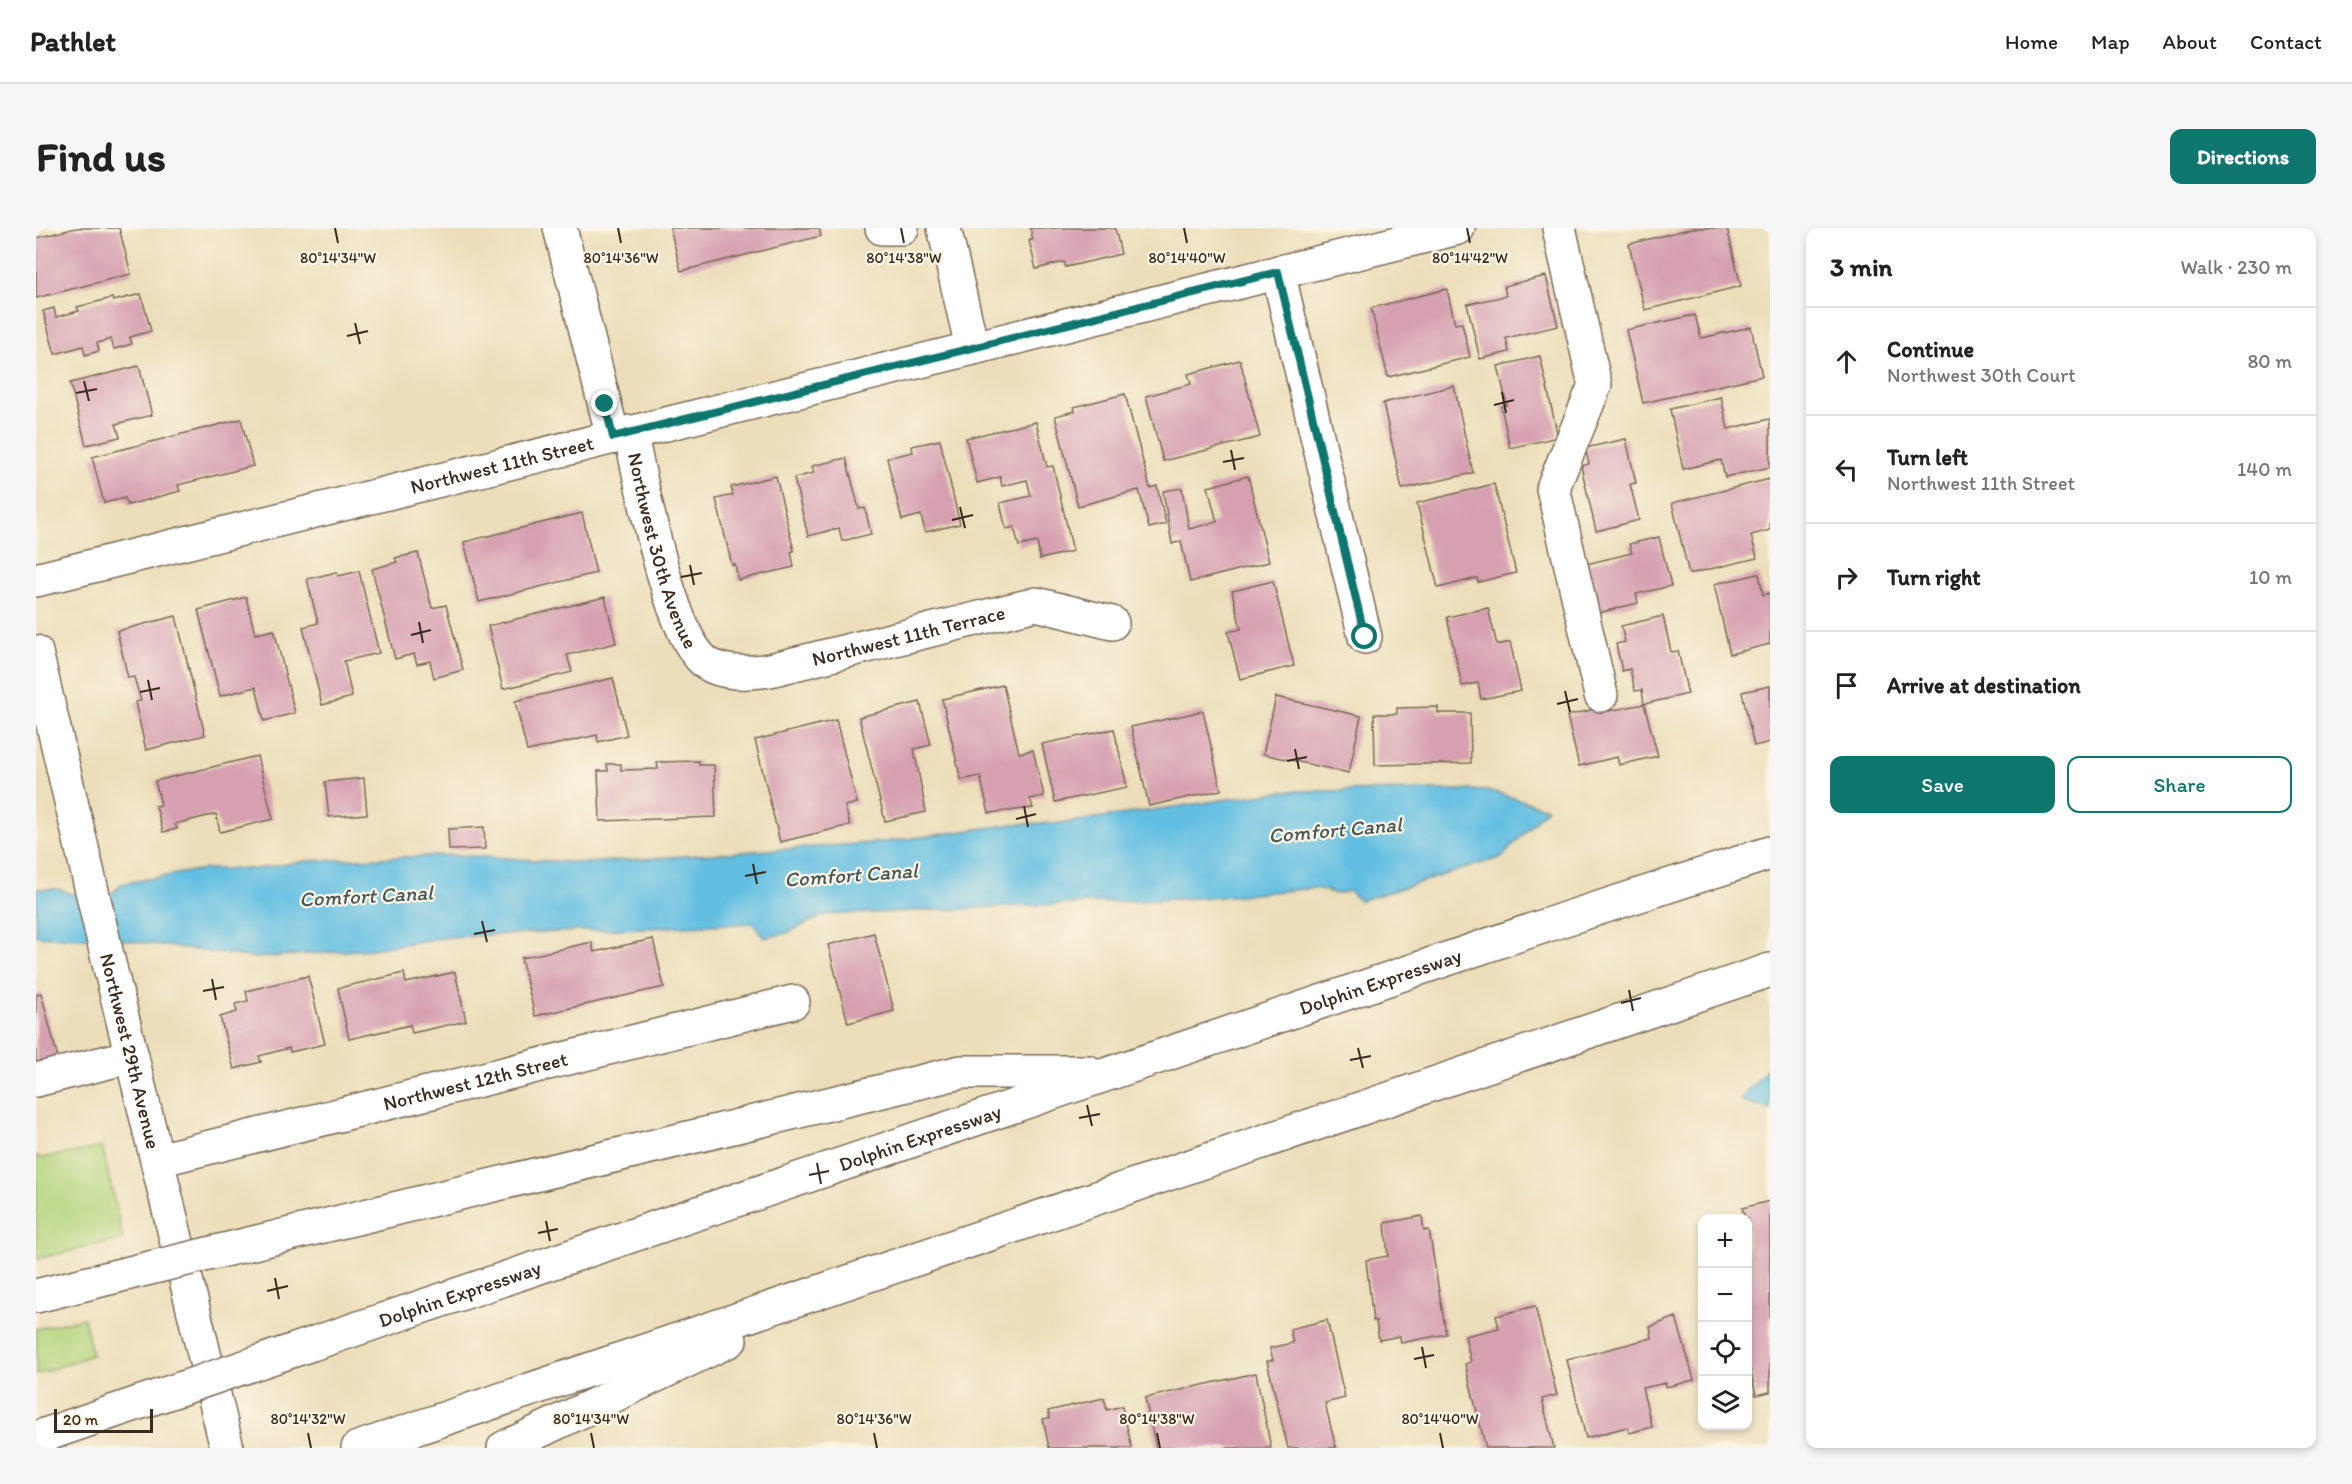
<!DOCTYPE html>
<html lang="en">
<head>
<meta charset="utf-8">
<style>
  :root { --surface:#fff; --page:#f6f6f6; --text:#222; --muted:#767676; --line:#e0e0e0; --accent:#0f766e }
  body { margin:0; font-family:Itim,sans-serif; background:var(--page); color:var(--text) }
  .controls { position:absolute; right:18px; bottom:18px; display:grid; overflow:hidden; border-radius:12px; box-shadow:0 3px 9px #0003 }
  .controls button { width:54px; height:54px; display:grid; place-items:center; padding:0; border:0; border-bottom:2px solid var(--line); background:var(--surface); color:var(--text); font:30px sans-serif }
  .scale { position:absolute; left:18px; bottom:15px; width:99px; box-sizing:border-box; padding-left:6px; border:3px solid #3b2a1e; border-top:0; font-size:16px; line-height:21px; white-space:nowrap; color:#3b2a1e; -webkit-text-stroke:4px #fcf5e5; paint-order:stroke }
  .stop { position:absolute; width:18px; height:18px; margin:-14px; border:4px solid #0f766e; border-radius:50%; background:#fff }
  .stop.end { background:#0f766e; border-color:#fff; box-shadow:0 2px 6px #0008 }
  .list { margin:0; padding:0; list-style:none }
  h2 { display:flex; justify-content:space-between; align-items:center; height:78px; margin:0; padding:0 24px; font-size:26px }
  h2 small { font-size:20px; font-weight:400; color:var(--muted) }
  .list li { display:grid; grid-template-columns:39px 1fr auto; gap:18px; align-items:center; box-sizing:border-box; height:108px; padding:0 24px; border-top:2px solid var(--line) }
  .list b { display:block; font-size:22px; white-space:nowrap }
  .list p { margin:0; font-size:20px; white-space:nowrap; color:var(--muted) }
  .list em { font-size:20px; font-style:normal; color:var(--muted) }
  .actions { display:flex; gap:12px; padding:18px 24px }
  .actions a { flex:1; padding:14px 0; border:2px solid var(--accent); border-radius:12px; text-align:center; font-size:21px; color:var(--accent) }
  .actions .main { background:var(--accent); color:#fff }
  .icon { flex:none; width:33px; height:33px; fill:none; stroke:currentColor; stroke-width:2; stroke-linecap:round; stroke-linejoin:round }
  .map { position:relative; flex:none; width:1734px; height:1220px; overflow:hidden; border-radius:12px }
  header { display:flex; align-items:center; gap:36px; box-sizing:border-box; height:84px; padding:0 30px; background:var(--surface); border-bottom:2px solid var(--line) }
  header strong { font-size:28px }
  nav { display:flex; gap:33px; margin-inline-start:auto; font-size:21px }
  .intro { display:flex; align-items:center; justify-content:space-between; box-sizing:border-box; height:144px; padding:0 36px }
  h1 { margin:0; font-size:42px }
  .button { padding:15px 27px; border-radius:12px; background:var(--accent); color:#fff; font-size:21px; font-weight:700 }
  main { display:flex; gap:36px; padding:0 36px }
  aside { flex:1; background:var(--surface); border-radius:12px; box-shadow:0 3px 9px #0003 }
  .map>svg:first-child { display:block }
  .green { fill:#b3d47d; stroke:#777f4e; stroke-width:1.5 }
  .water { fill:#64bfe2; stroke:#507480; stroke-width:1.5 }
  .building { fill:#d6a0b1 }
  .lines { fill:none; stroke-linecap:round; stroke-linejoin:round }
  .minor-casing { stroke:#796955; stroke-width:36 }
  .highway-casing { stroke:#796955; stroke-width:36 }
  .minor { stroke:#fff; stroke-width:33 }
  .highway { stroke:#fff; stroke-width:33 }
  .highway-bridge-casing { stroke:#796955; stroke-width:36; stroke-linecap:butt }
  .highway-bridge { stroke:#fff; stroke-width:33 }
  .route { stroke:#0f766e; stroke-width:8 }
  .ticks { fill:none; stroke:#3b2a1e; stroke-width:2 }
  .labels { text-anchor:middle; stroke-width:4.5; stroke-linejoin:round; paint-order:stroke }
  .street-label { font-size:20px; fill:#3b2a1e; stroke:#fcf5e5 }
  .water-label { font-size:21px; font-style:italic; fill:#475759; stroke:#fcf5e5 }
  .ticks-label { font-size:15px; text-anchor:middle; fill:#3b2a1e; stroke:#fcf5e5; stroke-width:4.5; stroke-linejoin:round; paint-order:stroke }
</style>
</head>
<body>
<header>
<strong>Pathlet</strong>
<nav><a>Home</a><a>Map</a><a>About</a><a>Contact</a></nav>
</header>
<div class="intro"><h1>Find us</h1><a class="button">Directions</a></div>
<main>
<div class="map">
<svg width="1734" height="1220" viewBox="0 0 1734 1220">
  <rect width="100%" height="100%" fill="#fcf5e5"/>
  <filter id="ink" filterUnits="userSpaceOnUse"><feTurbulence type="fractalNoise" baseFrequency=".0167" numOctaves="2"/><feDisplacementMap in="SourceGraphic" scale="12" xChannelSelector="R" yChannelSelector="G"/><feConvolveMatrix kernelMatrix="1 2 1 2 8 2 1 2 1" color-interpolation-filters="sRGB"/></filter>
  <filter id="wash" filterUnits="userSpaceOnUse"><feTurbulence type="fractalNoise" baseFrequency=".008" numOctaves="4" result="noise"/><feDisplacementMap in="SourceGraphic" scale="24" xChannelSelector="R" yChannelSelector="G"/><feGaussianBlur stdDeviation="1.35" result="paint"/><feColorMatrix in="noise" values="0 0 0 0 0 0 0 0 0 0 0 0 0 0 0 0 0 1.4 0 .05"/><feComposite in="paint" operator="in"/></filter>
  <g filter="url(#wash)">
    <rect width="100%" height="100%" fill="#ecdeba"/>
    <path class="green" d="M66,919L87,1011L0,1031V928L6,930Z
      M48,1090L56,1127L0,1147V1101Z"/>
    <path class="water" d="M1430,562L1455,563L1511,580L1466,629L1324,673L1313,663L1301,666L1279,660L1183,669L788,687L751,705L728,710L717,695L411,709L336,721L219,730L88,712L0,708V661H22L37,666L77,665L85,656L168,641H219L269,633L421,627L548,635L849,614L978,596L1026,595L1249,563Z
      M1734,838V882L1704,872Z"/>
    <g id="blocks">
      <path class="building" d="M40,0H83L95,46L0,70V10Z
        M634,0H783L785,8L645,43Z
        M994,0H1079L1085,26L1030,39L1028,34L1000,41L993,12H997Z
        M1657,0H1691L1705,58L1609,82L1593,16Z
        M1510,48L1522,98L1470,110L1473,124L1444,131L1431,76L1470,68L1468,58Z
        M1411,61L1419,96L1426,95L1434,129L1352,149L1335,80Z
        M105,66L115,103L94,109L96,116L78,121L75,111L61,115L63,123L49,127L47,118L19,126L7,83L18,80L20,89L43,83L41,79L76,70L77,73Z
        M1659,87L1665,110L1715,99L1726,148L1607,175L1590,102Z
        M1504,128L1522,209L1474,220L1465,178L1471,177L1462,138Z
        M1204,132L1224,209L1127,233L1110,168L1155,156L1152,146Z
        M103,138L116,187L80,196L84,209L50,217L34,155Z
        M1418,158L1437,245L1366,261L1347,175Z
        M1089,166L1114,260L1121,258L1130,296L1113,300L1103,262L1042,278L1019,188L1039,183L1038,179Z
        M1685,169L1692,201L1734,191V239L1689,249L1685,232L1647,241L1634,181Z
        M205,191L217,238L142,257L144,263L92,277L89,270L68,275L56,229Z
        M1000,194L1011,239L1017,238L1037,323L1004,331L1001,314L983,318L978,299L970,301L964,275L995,268L991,252L966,258L964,249L941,255L930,210Z
        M1590,211L1600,255L1594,256L1603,292L1560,303L1545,238L1553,236L1549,220Z
        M904,212L924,296L889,304L885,287L866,292L851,230L877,224L876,218Z
        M810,230L823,281L829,280L835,306L806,313L803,300L772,308L758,250L778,245L776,238Z
        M740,248L758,323L755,324L758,339L702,352L699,336L696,337L680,271L697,267L695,259Z
        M1212,248L1233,334L1154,354L1145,313L1136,316L1127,263L1146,260L1153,301L1181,294L1172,259Z
        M1734,251V302L1715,307L1721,330L1653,346L1636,275Z
        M1458,256L1480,345L1442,354L1441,350L1402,360L1381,275Z
        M546,285L560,345L443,374L428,314Z
        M1623,309L1635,358L1600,366L1602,375L1558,386L1546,337L1596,325L1593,316Z
        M382,325L396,380L410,377L427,442L398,450L394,433L381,436L378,426L359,431L336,341L361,334L359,330Z
        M323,343L343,425L308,433L316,469L286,477L267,399L282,395L271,351L301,344L302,348Z
        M1723,346L1727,367L1734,365V416L1694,426L1678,356Z
        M1237,353L1258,438L1204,451L1192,404L1205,401L1196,363Z
        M210,369L219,406L238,402L259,485L228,493L220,459L184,468L162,382Z
        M569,369L580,415L531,427L536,444L467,461L452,398Z
        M1452,380L1461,417L1474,414L1485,463L1445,471L1442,455L1426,458L1411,389Z
        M140,388L169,507L110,522L99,474L105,473L98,449L92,450L81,403Z
        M1627,388L1635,424L1642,423L1652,466L1608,476L1606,462L1599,463L1594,441L1586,443L1580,416L1589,414L1585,398Z
        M577,450L591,507L562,514L561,507L491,523L479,473Z
        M967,457L983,525L997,522L1008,568L994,571L997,580L953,585L944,548L925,552L906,471Z
        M1734,458V514L1718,518L1706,464Z
        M1240,469L1325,488L1313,545L1227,526Z
        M884,474L895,517L878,521L890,584L849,593L823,489Z
        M1608,476L1622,528L1583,537L1581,529L1543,538L1531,488L1571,478L1573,483Z
        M1402,479V485H1434L1435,535L1339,537L1338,486H1361V480Z
        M1167,483L1185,562L1113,578L1095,499Z
        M800,492L821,575L809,578L814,597L744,614L719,512Z
        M1078,501L1091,559L1019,574L1006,516Z
        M221,528L237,591L184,604L180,586L139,596L141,601L127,604L120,578L125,577L119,553Z
        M663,533V537H678L680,589L564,593L562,543H572L571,536H585V542L622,541L621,534Z
        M328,550L331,586L293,589L289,554Z
        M448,599L449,621L413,622L412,601Z
        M838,705L858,783L812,795L792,717Z
        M617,711L628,759L499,788L485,730L556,714L558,724Z
        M419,744L430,793L376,805L374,797L313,811L302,760L368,745L370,755Z
        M272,748L289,816L254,824L253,820L223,828L225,834L198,841L184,789L201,784L199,776L212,773L210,763Z
        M5,765L23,834L0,840V767Z
        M1734,973V1164L1720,1167L1712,1131V990H1709L1706,980Z
        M1386,988L1388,1003L1393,1002L1410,1106L1365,1115L1364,1108L1343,1112L1340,1093H1337L1330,1032L1352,1028L1349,995Z
        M1499,1078L1521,1167L1506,1171L1518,1220H1450L1429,1136L1435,1134L1429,1108L1463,1100L1460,1088Z
        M1640,1089L1658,1152L1630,1159V1155L1606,1160L1616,1199L1593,1205L1591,1199L1550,1210L1531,1132L1616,1110L1614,1099Z
        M1291,1092L1309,1170L1289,1175L1300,1220H1252L1231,1133L1237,1132L1234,1120L1257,1115L1254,1101Z
        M1220,1145L1235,1220H1120L1109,1170Z
        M1068,1170L1071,1182L1086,1178L1096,1220H1013L1007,1191L1014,1190L1012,1183Z"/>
    </g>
  </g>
  <g filter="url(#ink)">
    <use href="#blocks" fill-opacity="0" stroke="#796955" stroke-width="1.5"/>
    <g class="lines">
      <defs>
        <g id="minor">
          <path d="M524,0L577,209"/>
          <path d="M846,0H866"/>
          <path d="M908,0L936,119"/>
          <path d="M1523,0L1559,157L1517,260L1565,467"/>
          <path d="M1242,44L1329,409"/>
          <path id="s1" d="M594,204C606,255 632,402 668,433C684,447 714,445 734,442L1000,376L1076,395"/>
          <path id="s2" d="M0,352L1422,0"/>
          <path id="s3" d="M0,424L71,727L191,1220"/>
          <path d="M0,852L96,828"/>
          <path id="s4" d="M122,932L757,774"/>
        </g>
        <g id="highway">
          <path d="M213,1016L925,844H1052"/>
          <path d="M0,1068L81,1048"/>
          <path id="s5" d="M276,1116L1529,691L1734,625"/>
          <path d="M0,1210L70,1186"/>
          <path d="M322,1220L1734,742"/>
          <path d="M468,1220L694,1112"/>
        </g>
      </defs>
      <use href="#minor" class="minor-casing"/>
      <use href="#highway" class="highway-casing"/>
      <use href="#minor" class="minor"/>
      <use href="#highway" class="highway"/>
      <defs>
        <path id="highway-bridge" d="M81,1048L213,1016
          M70,1186L276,1116"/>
      </defs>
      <use href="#highway-bridge" class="highway-bridge-casing"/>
      <use href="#highway-bridge" class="highway-bridge"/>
    </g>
  </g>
  <g class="lines" filter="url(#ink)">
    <path class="route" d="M569,176L577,209L1242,44L1329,409"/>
  </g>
  <path class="ticks" d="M299,0L302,15M582,0L585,15M865,0L868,15M1148,0L1151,15M1431,0L1434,15M319,95L324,116M311,108L332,103M48,153L53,173M1466,164L1470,185M40,165L61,161M1458,177L1478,172M1195,222L1199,242M1187,234L1208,230M924,279L929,300M916,292L937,287M654,337L658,357M645,349L666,345M383,394L387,415M375,407L395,402M112,452L116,472M1529,463L1534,484M104,464L124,460M1521,476L1542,471M1259,521L1263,541M1251,533L1271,529M988,578L992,599M980,591L1000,586M717,636L721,656M709,648L730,644M446,693L451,714M438,706L459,702M176,751L180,772M1593,762L1597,783M167,763L188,759M1585,775L1605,770M1322,820L1327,840M1314,832L1335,828M1051,877L1056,898M1043,890L1064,886M781,935L785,956M773,947L793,943M510,993L514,1013M502,1005L522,1001M239,1050L243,1071M231,1063L252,1058M1386,1119L1390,1140M1378,1131L1398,1127M272,1205L275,1220M555,1205L558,1220M838,1205L841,1220M1121,1205L1124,1220M1404,1205L1407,1220"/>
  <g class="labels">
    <g class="street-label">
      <text dy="7" stroke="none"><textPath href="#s2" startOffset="480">Northwest 11th Street</textPath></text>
      <text dy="7" stroke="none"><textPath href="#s1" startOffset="123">Northwest 30th Avenue</textPath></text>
      <text dy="7" stroke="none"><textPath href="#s1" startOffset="454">Northwest 11th Terrace</textPath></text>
      <text dy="7" stroke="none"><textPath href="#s5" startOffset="1128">Dolphin Expressway</textPath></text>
      <text dy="7" stroke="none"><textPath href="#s3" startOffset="410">Northwest 29th Avenue</textPath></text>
      <text dy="7" stroke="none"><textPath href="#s4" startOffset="327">Northwest 12th Street</textPath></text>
      <text dy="7" stroke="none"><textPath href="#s5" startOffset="642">Dolphin Expressway</textPath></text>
      <text dy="7" stroke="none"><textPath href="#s5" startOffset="156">Dolphin Expressway</textPath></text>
    </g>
    <g class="water-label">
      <text transform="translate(1299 602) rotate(-5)" y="7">Comfort Canal</text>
      <text transform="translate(815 647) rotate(-4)" y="7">Comfort Canal</text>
      <text transform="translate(330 668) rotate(-3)" y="7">Comfort Canal</text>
    </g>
  </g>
  <g class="ticks-label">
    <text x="302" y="35">80°14'34"W</text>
    <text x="585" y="35">80°14'36"W</text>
    <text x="868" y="35">80°14'38"W</text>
    <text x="1151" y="35">80°14'40"W</text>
    <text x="1434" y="35">80°14'42"W</text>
    <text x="272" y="1196">80°14'32"W</text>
    <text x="555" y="1196">80°14'34"W</text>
    <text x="838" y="1196">80°14'36"W</text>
    <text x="1121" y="1196">80°14'38"W</text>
    <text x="1404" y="1196">80°14'40"W</text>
  </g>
</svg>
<div class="controls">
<button>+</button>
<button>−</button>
<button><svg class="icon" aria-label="locate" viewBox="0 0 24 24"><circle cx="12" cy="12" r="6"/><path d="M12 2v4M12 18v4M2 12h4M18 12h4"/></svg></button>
<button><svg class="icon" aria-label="layers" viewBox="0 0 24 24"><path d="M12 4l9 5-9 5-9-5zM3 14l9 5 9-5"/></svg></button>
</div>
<div class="scale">20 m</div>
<div class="stop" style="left:1329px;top:409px"></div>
<div class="stop end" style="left:569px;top:176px"></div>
</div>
<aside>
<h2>3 min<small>Walk · 230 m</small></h2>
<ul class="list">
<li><svg class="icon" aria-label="ahead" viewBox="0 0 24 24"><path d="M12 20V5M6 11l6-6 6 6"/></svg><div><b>Continue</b><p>Northwest 30th Court</p></div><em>80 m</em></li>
<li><svg class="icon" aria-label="left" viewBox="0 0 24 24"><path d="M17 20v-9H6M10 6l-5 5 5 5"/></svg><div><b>Turn left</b><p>Northwest 11th Street</p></div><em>140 m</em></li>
<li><svg class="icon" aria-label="right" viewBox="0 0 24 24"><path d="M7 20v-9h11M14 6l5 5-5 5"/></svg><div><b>Turn right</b></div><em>10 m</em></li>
<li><svg class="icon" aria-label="arrive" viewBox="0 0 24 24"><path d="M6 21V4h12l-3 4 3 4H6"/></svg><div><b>Arrive at destination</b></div></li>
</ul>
<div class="actions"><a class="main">Save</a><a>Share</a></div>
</aside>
</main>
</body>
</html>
